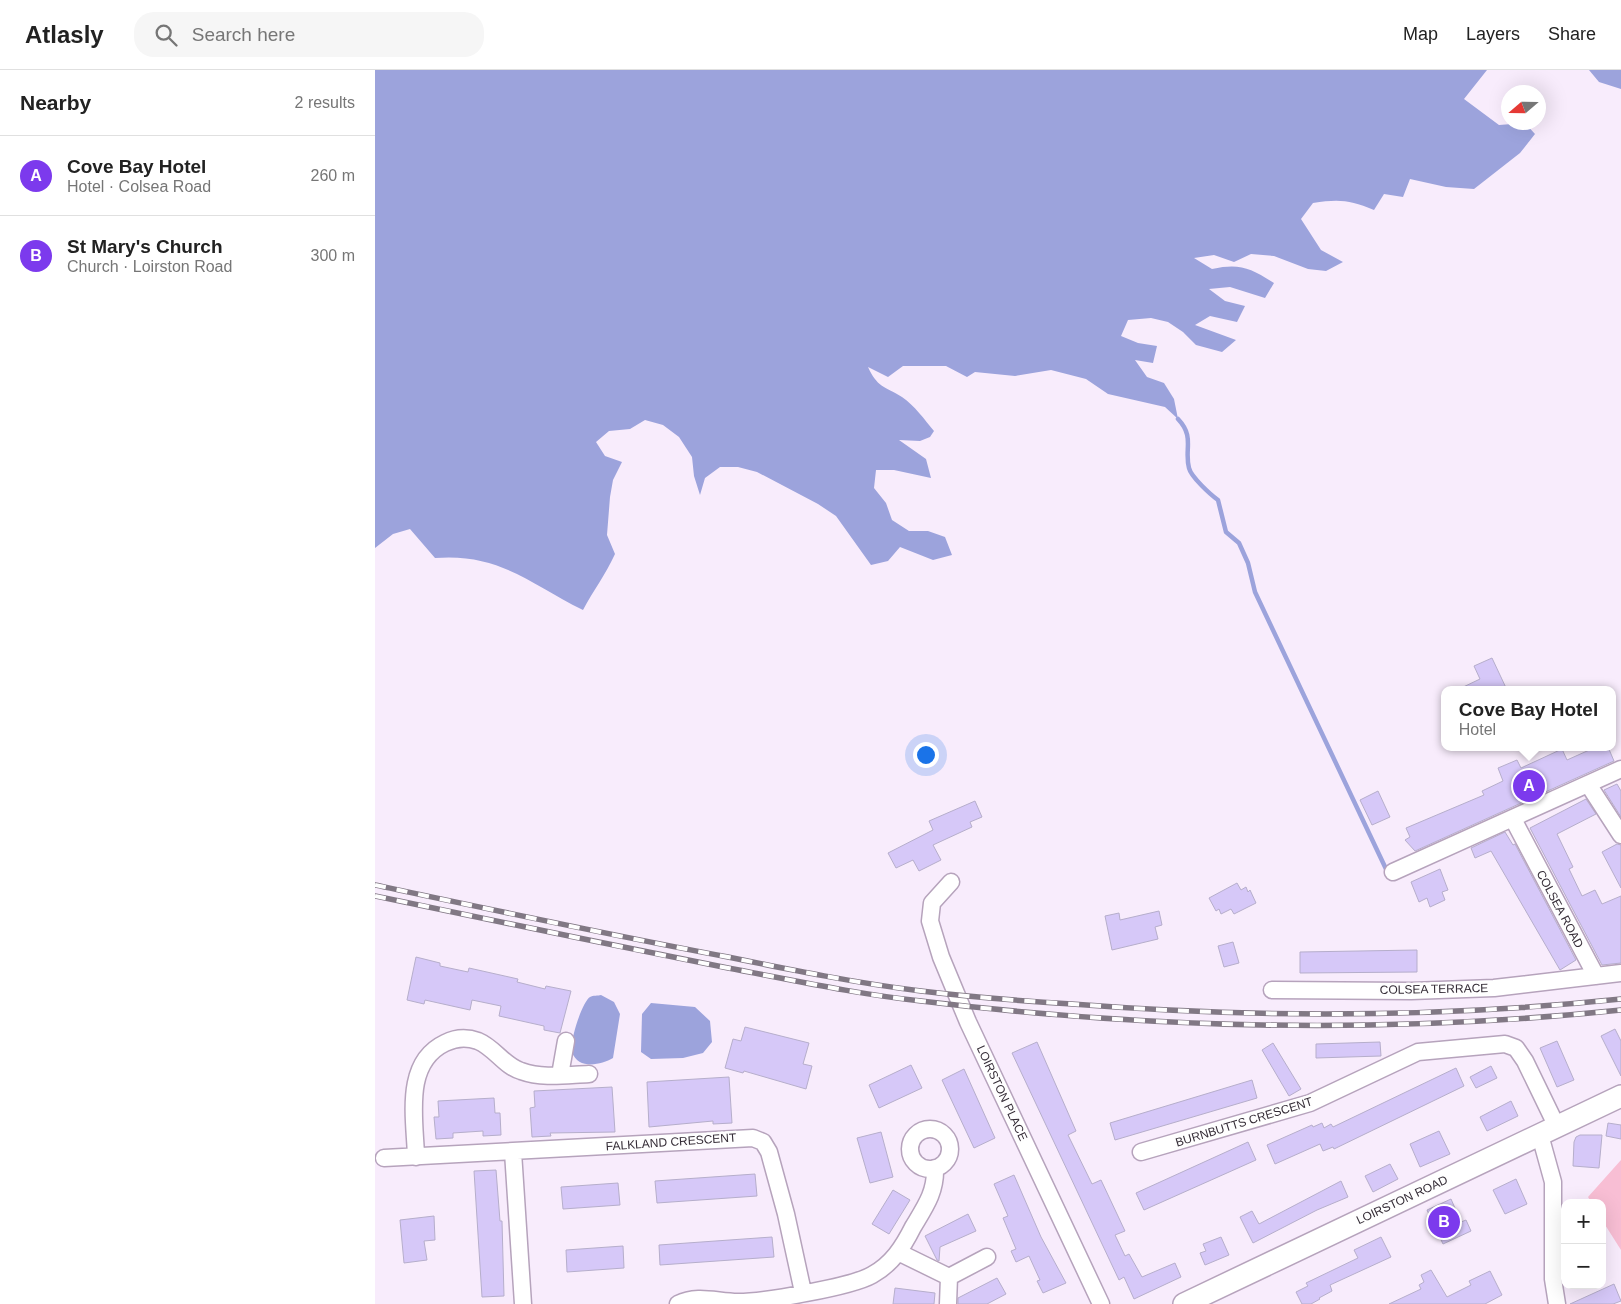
<!DOCTYPE html>
<html lang="en">
<head>
<meta charset="utf-8">
<style>
  :root { --surface:#fff; --page:#f6f6f6; --text:#222; --muted:#767676; --line:#e0e0e0; --accent:#7c3aed }
  body { margin:0; font-family:Helvetica,sans-serif; background:var(--page); color:var(--text) }
  .controls { position:absolute; right:15px; bottom:15px; display:grid; overflow:hidden; border-radius:10px; box-shadow:0 5px 20px #0002 }
  .controls button { width:45px; height:45px; display:grid; place-items:center; padding:0; border:0; border-bottom:1px solid var(--line); background:var(--surface); color:var(--text); font:25px sans-serif }
  .compass { position:absolute; left:1126px; top:15px; width:45px; height:45px; border-radius:50%; background:var(--surface); box-shadow:0 5px 20px #0002; rotate:250deg }
  .you { position:absolute; left:550px; top:684px; width:18px; height:18px; margin:-12px; border:4px solid #fff; border-radius:50%; background:#1a73e8; box-shadow:0 0 0 8px #1a73e833 }
  .badge { display:grid; place-items:center; width:32px; height:32px; border-radius:50%; background:var(--accent); color:#fff; font-size:16px; font-weight:700 }
  .pin { position:absolute; translate:-50% -50%; border:2px solid #fff; box-shadow:0 1px 5px #0006 }
  .popup { position:absolute; left:1066px; top:616px; width:175px; height:65px; box-sizing:border-box; display:grid; place-content:center; border-radius:10px; background:var(--surface); filter:drop-shadow(0 1px 4px #0005); font-size:16px; white-space:nowrap; color:var(--muted) }
  .popup b { font-size:19px; color:var(--text) }
  .popup::after { content:''; position:absolute; left:50%; top:100%; margin-left:-10px; border:10px solid transparent; border-top-color:var(--surface) }
  .list { margin:0; padding:0; list-style:none }
  h2 { display:flex; justify-content:space-between; align-items:center; height:65px; margin:0; padding:0 20px; font-size:21px }
  h2 small { font-size:16px; font-weight:400; color:var(--muted) }
  .list li { display:grid; grid-template-columns:32px 1fr auto; gap:15px; align-items:center; box-sizing:border-box; height:80px; padding:0 20px; border-top:1px solid var(--line) }
  .list b { display:block; font-size:19px; white-space:nowrap }
  .list p { margin:0; font-size:16px; white-space:nowrap; color:var(--muted) }
  .list em { font-size:16px; font-style:normal; color:var(--muted) }
  .icon { flex:none; width:28px; height:28px; fill:none; stroke:currentColor; stroke-width:2; stroke-linecap:round; stroke-linejoin:round }
  .map { position:relative; flex:none; width:1246px; height:1234px; overflow:hidden }
  header { display:flex; align-items:center; gap:30px; box-sizing:border-box; height:70px; padding:0 25px; background:var(--surface); border-bottom:1px solid var(--line) }
  header strong { font-size:24px }
  nav { display:flex; gap:28px; margin-inline-start:auto; font-size:18px }
  .search { width:350px; height:45px; background:var(--page); display:flex; align-items:center; gap:12px; box-sizing:border-box; padding:0 18px; border-radius:20px; color:var(--muted); font-size:19px }
  main { display:flex }
  aside { flex:1; background:var(--surface) }
  .map>svg:first-child { display:block }
  .green { fill:#f8bed4 }
  .water { fill:#9ca3dc }
  .lines { fill:none; stroke-linecap:round; stroke-linejoin:round }
  .stream { stroke:#9ca3dc; stroke-width:4.5 }
  .building { fill:#d6c8f8; stroke:#b6aecb }
  .minor-casing { stroke:#b6a3bc; stroke-width:19 }
  .tertiary-casing { stroke:#b6a3bc; stroke-width:24 }
  .minor { stroke:#fff; stroke-width:16 }
  .tertiary { stroke:#fff; stroke-width:21 }
  .rail-casing { stroke:#817884; stroke-width:5.5 }
  .rail { stroke:#fefefe; stroke-width:4; stroke-dasharray:11; stroke-linecap:butt }
  .labels { text-anchor:middle; stroke-width:5; stroke-linejoin:round; paint-order:stroke }
  .street-label { font-size:12px; fill:#342c36; stroke:#fefefe }
</style>
</head>
<body>
<header>
<strong>Atlasly</strong>
<div class="search"><svg class="icon" aria-label="search" viewBox="0 0 24 24"><circle cx="10" cy="10" r="6"/><path d="M15 15l6 6"/></svg>Search here</div>
<nav><a>Map</a><a>Layers</a><a>Share</a></nav>
</header>
<main>
<aside>
<h2>Nearby<small>2 results</small></h2>
<ul class="list">
<li><span class="badge">A</span><div><b>Cove Bay Hotel</b><p>Hotel · Colsea Road</p></div><em>260 m</em></li>
<li><span class="badge">B</span><div><b>St Mary's Church</b><p>Church · Loirston Road</p></div><em>300 m</em></li>
</ul>
</aside>
<div class="map">
<svg width="1246" height="1234" viewBox="0 0 1246 1234">
  <rect width="100%" height="100%" fill="#f8ecfc"/>
  <path class="green" d="M1246,1090V1180L1227,1150V1133H1217L1213,1127Z"/>
  <path class="water" d="M0,0H1112L1089,29L1124,55L1150,53L1160,64L1145,83L1099,119L1071,117L1035,109L1028,127L1009,124L999,140C975,130 964,129 938,133L926,149L946,180L968,192L951,201L933,199L899,186L876,184L859,192L839,185L819,188L837,199C865,193 875,198 899,213L890,228L855,217L834,219L850,231L870,236L862,252L835,246L820,255L861,270L847,282L821,275L808,262L793,252L776,248L753,250L746,266L763,273L782,276L778,293L760,290L772,307L789,313L799,329L803,349L790,337L733,324L711,309L676,300L640,306L600,302L592,307L571,296H528L513,307L493,297C502,317 509,316 527,327C540,336 549,349 559,361L555,367L545,371L524,370L551,389L556,408L519,400H501L499,418L511,433L517,450L534,461H553L570,467L577,485L558,490L525,477L513,491L496,495L461,446L443,434L382,402L363,397H345L330,408L325,425L319,406L317,387L304,367L288,355L270,350L255,359L234,361L221,372L230,386L247,392L238,410L235,427L232,465L240,484C231,504 218,521 208,540C154,513 124,483 60,488L35,459L18,464L0,478Z
    M1214,0H1246V19L1224,12Z
    M226,925L239,932L245,944L238,988C226,995 203,1000 197,982C194,973 207,932 215,927C218,925 223,926 226,925Z
    M276,933L320,937L335,951L337,972L328,983L308,988L276,989L266,982L267,944Z"/>
  <g class="lines">
    <path class="stream" d="M803,349C820,367 809,379 814,398C816,407 836,425 843,430L851,462L864,473L873,493L880,522L1011,799"/>
  </g>
  <path class="building" d="M1117,588L1132,620H1082L1105,609L1099,596Z
    M1221,677H1233L1239,691L1040,781L1030,770L1035,767L1031,758L1109,725L1107,721L1128,711L1123,698L1142,690L1146,698L1187,679L1192,690Z
    M1242,714L1246,721V747L1229,720Z
    M1003,721L1015,747L997,755L985,730Z
    M1211,729L1221,744L1182,764L1198,797L1194,799L1207,826L1220,820L1227,834L1246,826V893L1227,895L1155,758Z
    M600,731L607,747L595,752L597,757L558,775L566,790L544,801L538,790L521,798L513,783L558,760L554,751Z
    M1130,762L1138,775L1140,774L1201,890L1185,900L1116,781L1100,788L1096,778Z
    M1242,774L1246,775V818L1227,782Z
    M1065,799L1073,820L1067,822L1070,830L1055,837L1052,828L1044,832L1036,812Z
    M862,813L866,820L871,817L873,822L875,820L881,833L859,844L856,839L846,844L844,839L841,841L834,828Z
    M784,841L787,855L780,857L783,869L737,880L730,846L744,843L745,850Z
    M858,872L864,893L849,897L843,876Z
    M1042,880V902L925,903V882Z
    M41,887L65,893V896L93,902L94,898L143,909L142,912L170,919L171,916L196,921L185,963L169,960V956L124,946L126,936L97,930L95,940L50,930L49,934L32,930Z
    M370,957L434,973L428,994L437,996L431,1019L369,1001L368,1003L350,998L358,969L366,971Z
    M1240,959L1246,971V1006L1226,966Z
    M1182,971L1199,1010L1182,1017L1165,978Z
    M662,972L701,1061L693,1065L717,1114L726,1110L750,1161L740,1165L750,1186L754,1184L767,1207L800,1193L806,1207L759,1229L749,1207L744,1210L637,983Z
    M1005,972L1006,986L941,988V974Z
    M898,973L926,1019L914,1026L887,980Z
    M536,995L547,1018L504,1038L494,1015Z
    M1116,996L1122,1008L1101,1018L1095,1007Z
    M1081,998L1089,1016L959,1079L958,1077L948,1081L945,1074L900,1094L892,1075L937,1055L938,1057L947,1053L949,1058L956,1054L958,1057Z
    M589,999L620,1068L599,1078L567,1010Z
    M354,1007L357,1053L338,1054V1051L274,1057L272,1012Z
    M877,1010L882,1028L740,1070L735,1053Z
    M237,1017L240,1062L175,1063L176,1066L157,1067L155,1038L160,1037L159,1021Z
    M119,1028L120,1043H125L126,1065L108,1066V1061L78,1063V1068L61,1069L59,1047H64L63,1031Z
    M1136,1031L1143,1046L1112,1061L1105,1047Z
    M1233,1053L1246,1055V1069L1231,1066Z
    M1064,1061L1075,1084L1045,1097L1035,1074Z
    M506,1062L518,1107L495,1113L482,1068Z
    M1205,1065H1227L1224,1098L1198,1096L1199,1072L1201,1067Z
    M873,1072L881,1090L769,1140L761,1123Z
    M1015,1094L1023,1109L998,1122L990,1106Z
    M121,1100L125,1151H127L129,1226L107,1227L99,1101Z
    M380,1104L382,1126L282,1133L280,1111Z
    M639,1105L666,1167L691,1213L668,1223L662,1211L665,1210L654,1186L641,1192L636,1181L641,1179L628,1148L633,1146L619,1114Z
    M1141,1109L1152,1134L1130,1144L1118,1120Z
    M966,1111L973,1127L942,1140L878,1173L865,1147L877,1141L884,1154Z
    M243,1113L245,1135L188,1139L186,1117Z
    M518,1120L535,1130L514,1164L497,1154Z
    M1076,1129L1086,1152L1091,1150L1096,1161L1068,1174L1052,1140Z
    M593,1144L601,1161L565,1177L564,1191L562,1190L550,1166Z
    M59,1146L60,1170L49,1171L52,1190L29,1193L25,1150Z
    M397,1167L399,1187L285,1195L284,1175Z
    M846,1167L854,1185L830,1195L825,1183L831,1181L828,1174Z
    M1006,1167L1016,1187L955,1215L957,1221L944,1228L945,1229L936,1234H927L921,1222L933,1216L931,1213L983,1188L979,1180Z
    M248,1176L249,1198L192,1202L191,1180Z
    M1056,1200L1072,1227L1096,1215L1094,1211L1115,1201L1127,1225L1110,1234H1014L1046,1219L1044,1215L1049,1212L1046,1205Z
    M622,1208L631,1224L612,1234H583V1228Z
    M1239,1214L1246,1231L1238,1234H1195Z
    M520,1218L560,1223L559,1234H518Z"/>
  <g class="lines">
    <defs>
      <path id="minor" d="M1213,714L1246,765
        M1138,749L1221,906
        M1018,802L1246,699
        M576,812L557,833L555,851L566,887L593,952L726,1234
        M897,920L1036,921L1119,918L1246,903
        M185,1005L191,971
        M535 1079a20 20 0 1 1 40 0a20 20 0 1 1-40 0Z
        M1165,1065L1178,1112V1209L1182,1234
        M138,1082L148,1234
        M766,1082L935,1033L1043,982L1130,974L1141,978L1150,991L1182,1057
        M41,1087C40,1049 28,993 70,973C80,968 92,967 103,971C120,978 129,996 146,1001C168,1009 191,1005 214,1004
        M9,1088L378,1068L388,1072L394,1082L411,1144L428,1222
        M525,1183L574,1207L612,1187
        M303,1234C323,1224 342,1232 363,1232C388,1232 476,1217 497,1205C517,1194 528,1177 538,1157C550,1137 561,1122 560,1098
        M573,1234L574,1207"/>
      <path id="tertiary" d="M809,1234L1246,1026"/>
    </defs>
    <use href="#minor" class="minor-casing"/>
    <use href="#tertiary" class="tertiary-casing"/>
    <use href="#minor" class="minor"/>
    <use href="#tertiary" class="tertiary"/>
    <defs>
      <path id="rail" d="M0,815C118,840 235,865 353,887C417,900 481,913 546,921C596,927 647,931 697,934C880,948 1063,948 1246,929
        M0,826C118,850 235,875 353,898C417,910 481,924 546,931C777,959 1014,964 1246,940"/>
    </defs>
    <use href="#rail" class="rail-casing"/>
    <use href="#rail" class="rail"/>
  </g>
  <g class="labels">
    <g class="street-label">
      <text transform="translate(1185 839) rotate(62)" y="4">COLSEA ROAD</text>
      <text transform="translate(1059 919) rotate(-1)" y="4">COLSEA TERRACE</text>
      <text transform="translate(627 1023) rotate(65)" y="4">LOIRSTON PLACE</text>
      <text transform="translate(869 1052) rotate(-17)" y="4">BURNBUTTS CRESCENT</text>
      <text transform="translate(296 1072) rotate(-4)" y="4">FALKLAND CRESCENT</text>
      <text transform="translate(1027 1130) rotate(-25)" y="4">LOIRSTON ROAD</text>
    </g>
  </g>
</svg>
<div class="controls">
<button>+</button>
<button>−</button>
</div>
<svg class="compass" viewBox="-18 -18 36 36"><path d="M0-13l5 13h-10z" fill="#e53935"/><path d="M0 13l5-13h-10z" fill="#767676"/></svg>
<div class="you"></div>
<div class="pin badge" style="left:1154px;top:716px">A</div>
<div class="popup"><b>Cove Bay Hotel</b>Hotel</div>
<div class="pin badge" style="left:1069px;top:1152px">B</div>
</div>
</main>
</body>
</html>
